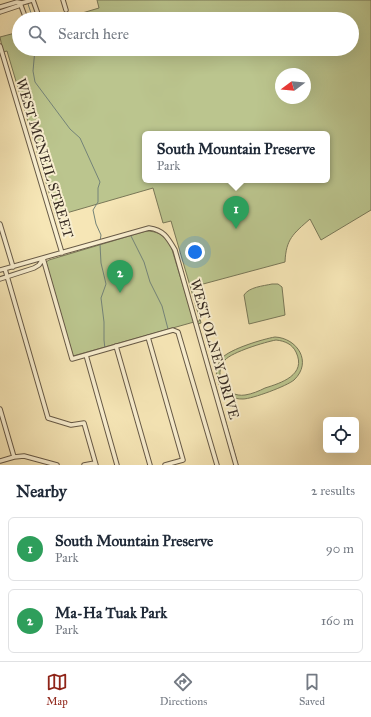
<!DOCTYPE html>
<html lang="en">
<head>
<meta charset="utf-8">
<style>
  :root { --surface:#fff; --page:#f2f2f3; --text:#1f2937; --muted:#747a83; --line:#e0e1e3; --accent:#8f2418 }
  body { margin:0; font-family:"IM FELL Great Primer",serif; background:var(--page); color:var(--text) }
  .controls { position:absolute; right:12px; bottom:12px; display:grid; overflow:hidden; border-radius:6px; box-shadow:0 4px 16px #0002 }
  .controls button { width:36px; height:36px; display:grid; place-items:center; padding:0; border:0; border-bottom:1px solid var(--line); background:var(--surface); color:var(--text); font:20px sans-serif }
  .compass { position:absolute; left:275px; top:68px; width:36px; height:36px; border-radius:50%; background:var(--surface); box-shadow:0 4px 16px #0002; rotate:254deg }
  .you { position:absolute; left:195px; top:252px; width:14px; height:14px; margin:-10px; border:3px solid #fff; border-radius:50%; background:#1a73e8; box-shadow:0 0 0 6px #1a73e833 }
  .badge { display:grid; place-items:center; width:26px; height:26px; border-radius:50%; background:var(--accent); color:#fff; font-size:13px; font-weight:700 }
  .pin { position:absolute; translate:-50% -33px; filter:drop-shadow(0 1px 2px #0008) }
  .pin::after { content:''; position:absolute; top:21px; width:14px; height:12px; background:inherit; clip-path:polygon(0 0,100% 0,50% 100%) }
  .popup { position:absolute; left:142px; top:131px; width:188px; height:52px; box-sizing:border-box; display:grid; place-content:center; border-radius:6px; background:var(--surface); filter:drop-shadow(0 1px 3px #0005); font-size:13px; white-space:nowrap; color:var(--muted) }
  .popup b { font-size:15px; color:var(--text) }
  .popup::after { content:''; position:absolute; left:50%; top:100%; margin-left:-8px; border:8px solid transparent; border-top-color:var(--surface) }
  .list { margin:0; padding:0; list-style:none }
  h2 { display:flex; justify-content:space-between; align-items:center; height:52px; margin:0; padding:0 16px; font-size:17px }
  h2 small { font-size:13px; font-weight:400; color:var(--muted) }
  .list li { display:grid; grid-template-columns:26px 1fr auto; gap:12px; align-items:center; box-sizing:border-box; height:64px; margin:0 8px 8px; padding:0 8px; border:1px solid var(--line); border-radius:6px }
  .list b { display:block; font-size:15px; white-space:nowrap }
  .list p { margin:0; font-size:13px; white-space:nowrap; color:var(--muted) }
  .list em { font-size:13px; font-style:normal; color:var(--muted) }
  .icon { flex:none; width:22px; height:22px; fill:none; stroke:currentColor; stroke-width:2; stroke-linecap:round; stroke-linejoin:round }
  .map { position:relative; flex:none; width:371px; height:465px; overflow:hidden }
  .search { position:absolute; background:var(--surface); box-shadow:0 4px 16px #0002; left:12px; right:12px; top:12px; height:44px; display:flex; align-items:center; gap:10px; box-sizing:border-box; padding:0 14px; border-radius:22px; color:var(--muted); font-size:15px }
  .sheet { height:196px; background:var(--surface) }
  nav { display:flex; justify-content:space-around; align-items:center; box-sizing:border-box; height:56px; border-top:1px solid var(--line); background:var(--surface); font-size:11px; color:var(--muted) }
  nav a { display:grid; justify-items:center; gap:2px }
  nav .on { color:var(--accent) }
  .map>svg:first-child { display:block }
  .green { fill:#bbc58e; stroke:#797858; fill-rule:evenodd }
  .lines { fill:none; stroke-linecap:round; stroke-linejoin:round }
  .stream { stroke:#748378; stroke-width:1 }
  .minor-casing { stroke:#675a47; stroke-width:5.5 }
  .minor { stroke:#f9efd0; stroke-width:3.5 }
  .labels { text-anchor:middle; stroke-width:4; stroke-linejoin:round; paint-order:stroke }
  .street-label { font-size:14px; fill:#372b22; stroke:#f9efd0 }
</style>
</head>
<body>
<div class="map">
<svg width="371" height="465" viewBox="0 0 371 465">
  <rect width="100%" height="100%" fill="#f6e6b6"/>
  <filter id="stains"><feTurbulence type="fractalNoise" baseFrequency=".005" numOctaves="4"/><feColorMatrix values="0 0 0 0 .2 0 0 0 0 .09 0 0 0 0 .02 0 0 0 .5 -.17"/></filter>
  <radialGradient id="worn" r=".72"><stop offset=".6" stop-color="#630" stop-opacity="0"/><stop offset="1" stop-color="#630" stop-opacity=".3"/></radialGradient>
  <path class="green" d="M97,0H371V210L321,240L310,219C293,234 286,239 285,262L192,287L201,323L198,324L238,465H235L196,323L200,320L171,221L163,223L153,188L56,216L7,51L3,52L0,37L19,32V49H352V19H62L99,8ZM281,74H305V98H281ZM145,134H327V180H145Z
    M146,231C157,231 163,235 170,243L194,322L73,356L46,262L49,260Z
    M272,284H278L282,287L285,315L249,324L244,295C249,287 263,286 272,284Z
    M275,337C297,338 313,362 294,380C287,386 252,399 243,399C222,400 208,375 222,358C230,349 263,339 275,337ZM276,340C285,341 292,344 296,352C307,375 281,383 265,388C259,391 252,394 245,395C226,398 212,375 225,360C232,352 265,342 276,340Z"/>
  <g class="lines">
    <path class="stream" d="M28,4L33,19
      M35,49L33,71L35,82L70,129L80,138L100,182L98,188V202L93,210L96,224L101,235L100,241
      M130,234L144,262L150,282L162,306L168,329
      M100,244L101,263L106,284L101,298L104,322V340L105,349"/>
    <defs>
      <path id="minor" d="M33,0L39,17
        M63,0L66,10
        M20,3L26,19
        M0,7L17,2L22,3L32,0
        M0,12L18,6L22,3
        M0,46L62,253
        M0,224L13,267
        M43,258L72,359L173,330L178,332L217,465
        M5,269L48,418L71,425L84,423L96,465
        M0,270L149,228C164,230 168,238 175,250L236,465
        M0,279L34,268L39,265L43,259
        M148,337L183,460L165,465
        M116,346L150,465
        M86,355L117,465
        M0,409L14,457
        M0,461L14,457L24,456L57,465
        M84,465L95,463"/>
    </defs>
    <use href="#minor" class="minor-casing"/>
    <use href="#minor" class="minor"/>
  </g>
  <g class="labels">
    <g class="street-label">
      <text transform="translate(45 158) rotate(73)" y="5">WEST MCNEIL STREET</text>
      <text transform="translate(215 349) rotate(74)" y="5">WEST OLNEY DRIVE</text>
    </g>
  </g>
  <rect width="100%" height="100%" filter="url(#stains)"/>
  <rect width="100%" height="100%" fill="url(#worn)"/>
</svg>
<div class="controls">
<button><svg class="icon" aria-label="locate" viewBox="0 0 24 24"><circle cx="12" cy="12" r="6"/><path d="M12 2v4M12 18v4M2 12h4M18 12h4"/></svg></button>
</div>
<svg class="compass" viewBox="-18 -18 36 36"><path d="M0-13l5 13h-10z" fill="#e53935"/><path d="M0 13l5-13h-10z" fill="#747a83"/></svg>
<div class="you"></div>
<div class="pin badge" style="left:236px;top:229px;background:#2e9e5b">1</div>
<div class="popup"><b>South Mountain Preserve</b>Park</div>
<div class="pin badge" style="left:120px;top:293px;background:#2e9e5b">2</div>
<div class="search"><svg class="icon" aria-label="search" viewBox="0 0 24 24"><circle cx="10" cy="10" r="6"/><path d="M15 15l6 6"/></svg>Search here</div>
</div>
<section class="sheet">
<h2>Nearby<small>2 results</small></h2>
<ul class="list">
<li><span class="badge" style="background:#2e9e5b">1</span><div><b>South Mountain Preserve</b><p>Park</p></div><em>90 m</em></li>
<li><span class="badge" style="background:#2e9e5b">2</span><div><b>Ma-Ha Tuak Park</b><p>Park</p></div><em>160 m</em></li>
</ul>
</section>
<nav>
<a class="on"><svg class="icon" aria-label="map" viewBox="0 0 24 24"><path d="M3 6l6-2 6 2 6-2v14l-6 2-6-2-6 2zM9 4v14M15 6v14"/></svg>Map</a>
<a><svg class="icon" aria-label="directions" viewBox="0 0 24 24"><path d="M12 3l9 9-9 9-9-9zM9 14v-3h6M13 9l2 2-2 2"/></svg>Directions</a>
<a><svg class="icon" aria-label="saved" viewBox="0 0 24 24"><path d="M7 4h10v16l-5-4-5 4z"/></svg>Saved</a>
</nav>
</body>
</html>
